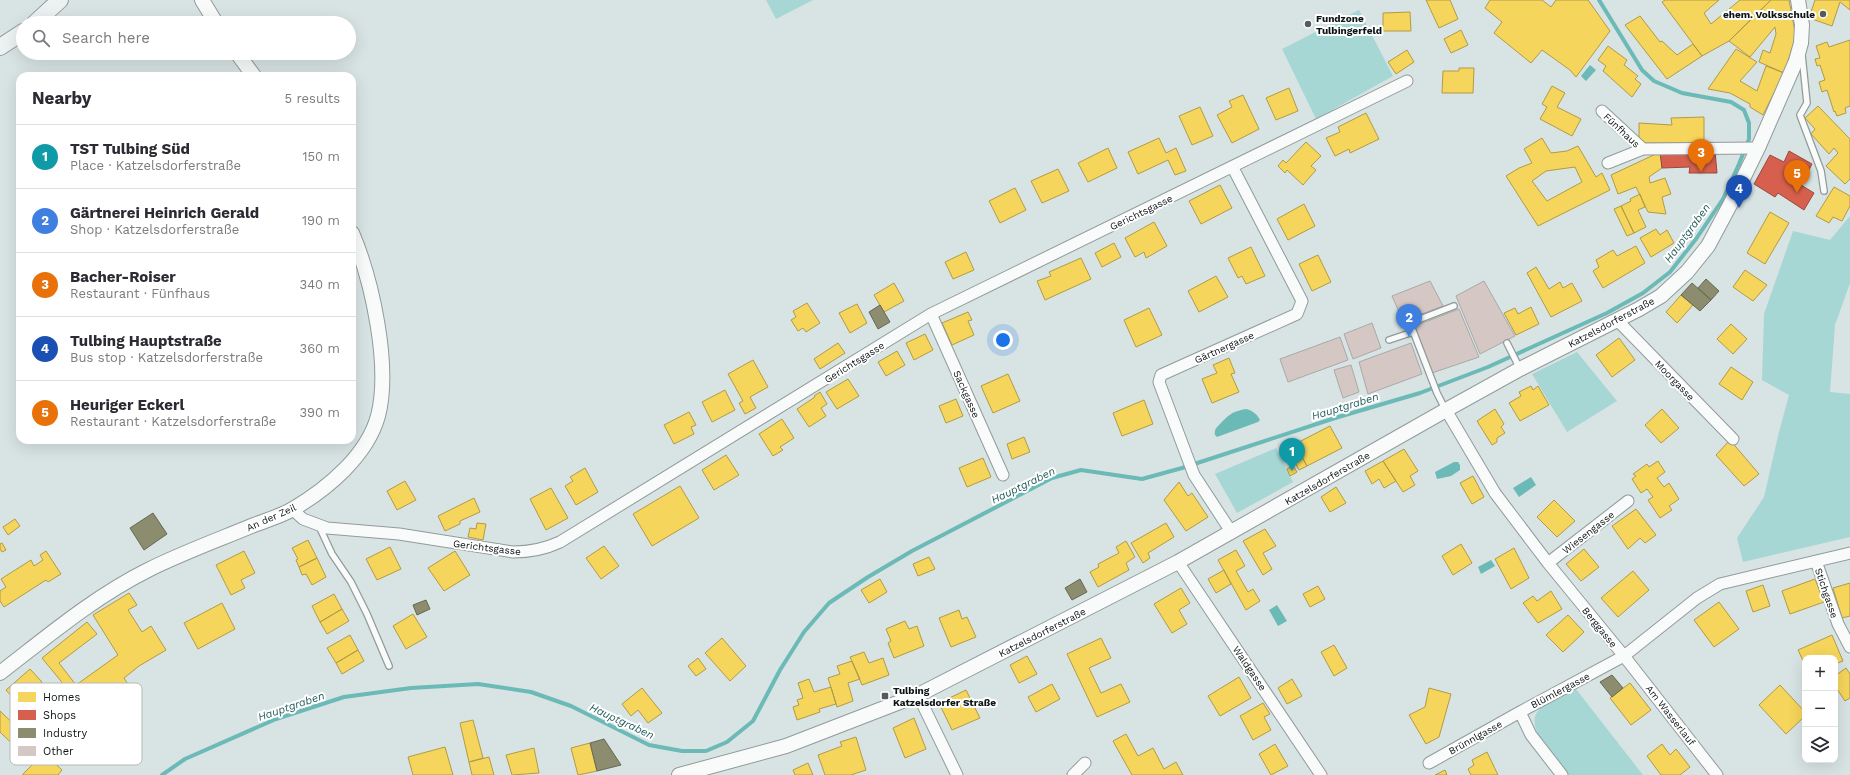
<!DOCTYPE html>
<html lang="en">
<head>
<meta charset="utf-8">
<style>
  :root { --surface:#fff; --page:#f2f2f3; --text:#2b2b33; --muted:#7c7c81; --line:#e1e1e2; --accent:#545c5c }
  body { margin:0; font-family:"Work Sans",sans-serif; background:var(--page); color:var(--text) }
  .controls { position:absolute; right:12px; bottom:12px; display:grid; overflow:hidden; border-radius:8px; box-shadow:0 4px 16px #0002 }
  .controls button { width:36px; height:36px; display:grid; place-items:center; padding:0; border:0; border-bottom:1px solid var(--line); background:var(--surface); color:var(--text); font:20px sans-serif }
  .you { position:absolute; left:1003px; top:340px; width:14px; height:14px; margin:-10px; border:3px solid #fff; border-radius:50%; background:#1a73e8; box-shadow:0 0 0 6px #1a73e833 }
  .badge { display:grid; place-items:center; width:26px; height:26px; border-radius:50%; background:var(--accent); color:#fff; font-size:13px; font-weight:700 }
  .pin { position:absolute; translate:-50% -33px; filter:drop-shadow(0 1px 2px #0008) }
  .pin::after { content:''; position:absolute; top:21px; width:14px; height:12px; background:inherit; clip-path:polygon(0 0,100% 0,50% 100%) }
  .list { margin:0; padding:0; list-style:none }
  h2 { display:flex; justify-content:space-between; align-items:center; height:52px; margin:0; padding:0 16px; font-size:17px }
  h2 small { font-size:13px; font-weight:400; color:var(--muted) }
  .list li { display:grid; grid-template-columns:26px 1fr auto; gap:12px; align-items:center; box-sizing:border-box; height:64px; padding:0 16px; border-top:1px solid var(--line) }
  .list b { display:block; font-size:15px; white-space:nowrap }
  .list p { margin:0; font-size:13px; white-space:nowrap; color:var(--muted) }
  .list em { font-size:13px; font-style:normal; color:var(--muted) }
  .icon { flex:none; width:22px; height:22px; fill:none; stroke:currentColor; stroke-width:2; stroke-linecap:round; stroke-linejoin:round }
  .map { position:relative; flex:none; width:1850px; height:775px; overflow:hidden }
  .search { position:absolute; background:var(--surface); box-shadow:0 4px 16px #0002; left:16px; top:16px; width:340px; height:44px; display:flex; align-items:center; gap:10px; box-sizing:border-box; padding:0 14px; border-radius:22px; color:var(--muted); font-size:15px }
  .panel { position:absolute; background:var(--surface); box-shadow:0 4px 16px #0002; left:16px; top:72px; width:340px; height:372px; border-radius:12px }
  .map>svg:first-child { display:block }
  .green { fill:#a7d7d5 }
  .water { fill:#6bbab7 }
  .homes { fill:#f6d55c; stroke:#b09b46; fill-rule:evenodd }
  .shops { fill:#d6604d; stroke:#9a493c }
  .industry { fill:#8c8c6e; stroke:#666853 }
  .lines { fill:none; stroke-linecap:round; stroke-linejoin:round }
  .stream { stroke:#6bbab7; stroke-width:4 }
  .building { fill:#d5c8c4; stroke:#a8a9a8 }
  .service-casing { stroke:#929b9a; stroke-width:8 }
  .minor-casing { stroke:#929b9a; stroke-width:13 }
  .tertiary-casing { stroke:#929b9a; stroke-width:16 }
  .secondary-casing { stroke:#929b9a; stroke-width:18 }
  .service { stroke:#f9fbfb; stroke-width:5.5 }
  .minor { stroke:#f9fbfb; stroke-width:11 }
  .tertiary { stroke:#f9fbfb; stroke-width:14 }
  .secondary { stroke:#ecf1f1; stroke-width:16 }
  .poi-dot { fill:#545c5c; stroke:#fff; stroke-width:1.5 }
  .labels { text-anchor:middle; stroke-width:4; stroke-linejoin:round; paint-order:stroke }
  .poi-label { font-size:10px; font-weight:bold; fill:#0d1414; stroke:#fff; text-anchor:start }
  .street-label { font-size:10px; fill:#0d1414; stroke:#fff }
  .water-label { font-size:11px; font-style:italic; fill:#225d5b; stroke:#fff }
  .key { fill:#fff; stroke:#b6b8b8; stroke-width:1 }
  .key-label { font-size:11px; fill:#0d1414 }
</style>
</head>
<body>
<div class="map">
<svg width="1850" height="775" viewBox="0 0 1850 775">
  <rect width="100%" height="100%" fill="#d8e3e3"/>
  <path class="green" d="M766,0H813L776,19Z
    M1359,10L1393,76L1316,119L1282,49Z
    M1850,216V283L1835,325L1830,392L1850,394V537L1743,562L1737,538L1764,497L1779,432L1789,395L1762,380L1764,314L1793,231L1830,240Z
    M1577,352L1617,401L1567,432L1532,374Z
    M1276,448L1293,482L1237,513L1215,474Z
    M1576,689L1643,775H1567C1557,762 1524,728 1538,711C1547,700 1564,695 1576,689Z"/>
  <path class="water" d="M1590,65L1596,70L1586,81L1581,76Z
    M1246,409C1253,411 1256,413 1260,420L1258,422L1217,437L1215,435C1214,430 1216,428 1220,424C1230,414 1231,412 1246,409Z
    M1454,462H1458L1460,465V470L1451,476L1437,479L1435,472Z
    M1531,477L1536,485L1519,497L1513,488Z
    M1491,560L1495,566L1481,574L1478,567Z
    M1277,605L1287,621L1278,626L1269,610Z"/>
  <path class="homes" d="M1426,0H1450L1458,19L1439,28Z
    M1490,0H1542L1551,7L1556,0H1588L1610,31L1576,77L1570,70L1542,50L1531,63L1494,33L1502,22L1485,8Z
    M1665,0H1719L1704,13L1711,24L1740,0H1771L1729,41L1702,56L1662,2Z
    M1771,0H1789L1796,37L1784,73L1759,62L1763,50L1770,53L1776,34L1775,27L1750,57L1729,41Z
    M1815,0H1850V10L1840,2L1832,26L1809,18Z
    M1410,12L1411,31H1383V13Z
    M1640,16L1660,42L1662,41L1677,55L1693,44L1702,56L1667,79L1625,25Z
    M1461,30L1468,45L1451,53L1444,39Z
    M1850,40V106L1845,108L1846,113L1837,116L1835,111L1834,112L1827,90L1822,92L1819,82L1825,80L1820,65L1817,66L1815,59L1820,58L1816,46L1827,42L1829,47Z
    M1608,46L1627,60L1624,65L1638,76L1635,79L1641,84L1632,97L1603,71L1606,66L1598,60Z
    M1736,49L1757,62L1740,81L1757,91L1766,66L1784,73L1763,115L1750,107V104L1730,93L1708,89Z
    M1407,50L1414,62L1396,74L1388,62Z
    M1459,68H1474L1473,93H1442L1443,71H1459Z
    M1552,86L1565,93L1557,107L1581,119L1572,136L1540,119L1547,107L1542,104Z
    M1289,88L1298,111L1276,120L1266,98Z
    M1243,95L1259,129L1232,143L1217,115L1232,107L1229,101Z
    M1818,106L1850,139V179L1845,184L1826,166L1838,153L1834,148L1829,154L1811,134L1815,129L1805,118Z
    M1200,107L1213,136L1192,145L1179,116Z
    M1366,113L1379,139L1350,153L1349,149L1335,156L1326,138L1340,132L1338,127Z
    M1704,117V143H1639V123L1672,125L1671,118Z
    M1159,138L1166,153L1176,148L1186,171L1175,175L1168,160L1138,174L1128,152Z
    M1542,138L1551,153L1567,151L1578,146L1596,177L1602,173L1610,190L1538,226L1506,176L1519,168L1532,163L1524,149ZM1575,167L1582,182L1547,201L1532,181L1546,171Z
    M1306,142L1321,156L1311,166L1316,170L1303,185L1287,170L1285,173L1278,166L1283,160L1286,163Z
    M1108,148L1117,168L1088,182L1078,163Z
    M1660,152L1662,168L1649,177L1650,183L1665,178L1671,194L1662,197L1666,214L1648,212L1636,187L1618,194L1611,175Z
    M1058,169L1069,191L1042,203L1031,181Z
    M1220,185L1232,208L1201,224L1189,201Z
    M1834,187L1850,196V206L1842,221L1833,217L1829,223L1816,216Z
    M1015,188L1026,210L1000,223L989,201Z
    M1640,194L1645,207L1638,210L1646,227L1634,233L1621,206L1631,201L1630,199Z
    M1304,204L1315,226L1288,240L1277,219Z
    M1621,206L1634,233L1627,236L1614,209Z
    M1770,212L1789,223L1765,264L1747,253Z
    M1154,222L1167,246L1146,258L1144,252L1135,257L1125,238Z
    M1656,229L1660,235L1667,230L1674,243L1651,257L1640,238Z
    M1114,243L1121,257L1102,267L1095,253Z
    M1636,246L1645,263L1603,288L1593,271L1599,267L1596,260L1613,250L1617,256Z
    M1251,247L1265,276L1246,284L1242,276L1238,278L1228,258Z
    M966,252L974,270L953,279L945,262Z
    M1318,255L1331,282L1312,291L1299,264Z
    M1081,258L1091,279L1045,300L1037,281L1051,276L1049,272Z
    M1536,267L1549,289L1560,282L1563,288L1572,283L1582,301L1551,317L1527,273Z
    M1745,270L1767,285L1753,301L1733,287Z
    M1216,276L1228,297L1199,312L1188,291Z
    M894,283L904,301L884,312L874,295Z
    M1681,295L1693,305L1677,323L1666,312Z
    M807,303L820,323L806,332L803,328L798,331L791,320L796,317L793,311Z
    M857,304L867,323L850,333L839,313Z
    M1531,307L1539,324L1516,335L1504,313L1515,308L1518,314Z
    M1149,308L1162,335L1136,347L1124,320Z
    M968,312L972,320L968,321L974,335L952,345L942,323Z
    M1731,324L1747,339L1733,354L1717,339Z
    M925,334L933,350L914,360L906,343Z
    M1619,338L1635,360L1612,377L1596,355Z
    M838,343L845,353L820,369L814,359Z
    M897,351L905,365L886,376L878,362Z
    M1229,358L1235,373L1231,374L1239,392L1212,403L1202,379L1217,373L1213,365Z
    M753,360L768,387L750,397L756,408L745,414L739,403L743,401L728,374Z
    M1731,367L1753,382L1742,400L1719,384Z
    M1008,374L1020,401L993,413L981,386Z
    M848,379L859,396L837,409L826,392Z
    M1531,386L1533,390L1538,386L1549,405L1520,421L1509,403L1521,396L1519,392Z
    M725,390L735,410L712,422L702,402Z
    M820,392L827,404L821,408L826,416L809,427L797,409L815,397L814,396Z
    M956,399L963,416L946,423L939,406Z
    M1144,400L1153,424L1122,436L1113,413Z
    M1495,409L1504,424L1501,427L1505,433L1497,438V442L1492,445L1477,421Z
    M1662,409L1679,428L1661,443L1645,425Z
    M689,412L696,425L691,427L694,434L674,444L664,425Z
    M782,419L794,438L780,447L783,450L773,456L759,434Z
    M1330,426L1342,448L1307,466L1295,444Z
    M1024,437L1030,452L1012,459L1007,444Z
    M1730,440L1759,474L1744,486L1716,455Z
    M1404,449L1418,471L1410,476L1415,485L1403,492L1383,461Z
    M1299,452L1307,466L1299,470L1291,455Z
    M726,455L739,475L714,490L702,470Z
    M983,458L991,477L967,487L959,468Z
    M1383,461L1396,481L1384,488L1379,479L1372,484L1365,471Z
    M1658,461L1665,472L1657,478L1664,487L1669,483L1679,499L1669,506L1672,510L1660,518L1648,500L1653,497L1647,489L1641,493L1632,479L1636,476L1633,474L1647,464L1649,467Z
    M1293,466L1297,472L1290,476L1287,469Z
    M585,468L598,492L576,505L565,486L573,481L570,477Z
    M1473,476L1484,497L1472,504L1460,483Z
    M405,481L416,500L397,510L387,491Z
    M1179,482L1188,496L1192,493L1208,517L1186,531L1164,500Z
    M680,486L699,518L652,546L633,514Z
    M1336,487L1346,503L1330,512L1321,497Z
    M551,488L568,518L546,530L530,499Z
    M474,498L480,512L460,521V524L445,531L438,516Z
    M1554,500L1575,521L1557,537L1537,517Z
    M1636,509L1656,535L1645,543L1640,538L1628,549L1612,526Z
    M15,519L20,526L8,535L3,527Z
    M477,523L486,524L483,540L468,537L470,528L476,529Z
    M1166,523L1174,537L1148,553L1150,558L1143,563L1131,543Z
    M1265,529L1276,546L1263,553L1272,569L1263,575L1243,541Z
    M308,540L317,558L299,567L296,560L298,559L292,548Z
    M1126,541L1135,557L1126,563L1129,570L1098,587L1090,572L1099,567L1098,564L1119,553L1116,547Z
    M2,543L6,550L2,552L0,549V544Z
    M1461,544L1472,563L1453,575L1442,556Z
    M604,546L619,566L601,579L586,558Z
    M390,547L401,569L377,580L366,559Z
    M1514,548L1529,578L1511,589L1495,559Z
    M1584,549L1599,567L1581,581L1566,564Z
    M1236,550L1245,566L1236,571L1248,592L1253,589L1260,601L1246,610L1218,560Z
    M46,551L61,574L48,582L46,580L4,607L0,601V591L6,587L1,579L31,560L34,566L43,560L40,555Z
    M244,551L255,573L241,580L245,588L231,595L216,565Z
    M455,551L470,575L444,591L428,568Z
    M929,557L935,569L918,576L913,564Z
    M317,558L326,577L312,585L306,574L302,575L299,567Z
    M1224,570L1231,584L1216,593L1208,579Z
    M1633,571L1649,590L1618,617L1601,598Z
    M880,579L887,592L869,603L861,590Z
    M1815,579L1824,602L1790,614L1782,591Z
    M1850,583V616L1842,618L1833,588Z
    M1763,585L1770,606L1753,612L1746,591Z
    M1318,586L1325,599L1310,607L1303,594Z
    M1181,588L1190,603L1179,610L1187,624L1172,633L1154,604Z
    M1551,591L1562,609L1538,623L1523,603L1533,596L1537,601Z
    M129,593L137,605L128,610L142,632L151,626L166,650L139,666L124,678L128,684L88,714L42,658L87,622L97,634L59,663L76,685L118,655L93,615Z
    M334,594L342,609L320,622L312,606Z
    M1719,602L1739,629L1714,647L1694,620Z
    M222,603L235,629L198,649L184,623Z
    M342,609L349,621L327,634L320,622Z
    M959,610L962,619L967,617L976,637L951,647L939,618Z
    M413,614L427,637L406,649L393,626Z
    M1568,615L1584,632L1563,652L1546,635Z
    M905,621L909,629L917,626L924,646L894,658L888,643L891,641L886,629Z
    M350,635L358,650L336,663L327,648Z
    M1832,635L1843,661L1835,664V658H1805V665L1798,650Z
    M722,638L746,666L730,681L705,653Z
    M1101,638L1111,658L1089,668L1101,693L1121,684L1130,702L1097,717L1067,654Z
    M1334,645L1347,668L1334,676L1321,652Z
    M358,650L364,661L342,674L336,663Z
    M864,652L869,663L883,658L889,675L862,685L850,657Z
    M1027,656L1037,674L1019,683L1010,665Z
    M698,658L706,669L696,676L688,666Z
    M852,661L860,679L848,683L853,701L837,707L828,678L840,674L837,666Z
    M1846,668L1850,674V698L1845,701L1835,686V676Z
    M30,669L42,682L31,692L43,704L56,693L69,708L43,731L6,690Z
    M1239,677L1251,698L1220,716L1208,696Z
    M809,679L814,692L831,687L836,704L819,709L820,712L797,720L793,707L799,705L797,700L803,698L798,683Z
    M1292,679L1302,696L1287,704L1278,688Z
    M1630,683L1651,710L1631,725L1610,698Z
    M1052,684L1060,699L1036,712L1028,697Z
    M1780,685L1805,712V716L1786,734L1759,705Z
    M642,688L662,713L648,723L638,710L631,716L622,704Z
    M1429,688L1451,694L1439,737L1426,744L1409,715L1425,707Z
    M966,690L980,718L952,730L939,703Z
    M1263,703L1270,714L1264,717L1271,730L1253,740L1240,716Z
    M0,711L62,770L58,775H22L33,764L0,732Z
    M914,718L926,749L905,758L893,728Z
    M473,720L483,758L469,762L460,723Z
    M1126,734L1138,756L1153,748L1164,769L1176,762L1183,775H1132L1113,741Z
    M856,737L866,770L851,775H825L818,755L842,746L840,742Z
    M590,743L597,771L578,775L571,748Z
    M1275,744L1288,766L1271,775L1259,754Z
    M1662,744L1670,755L1676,749L1690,767L1680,775H1661L1647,756Z
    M445,747L453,775H413L408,757Z
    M534,748L539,773L512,775L506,755Z
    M1487,752L1498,775H1471L1468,769L1474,765L1472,760Z
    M489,757L494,775H472L469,762Z
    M808,763L813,775H795L793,770Z
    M1445,770L1447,775H1435Z"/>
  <path class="shops" d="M1715,151L1717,173H1689L1690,167L1662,168L1660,152Z
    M1789,151L1812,164L1801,185L1814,193L1804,210L1778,193L1775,197L1754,184L1770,155L1784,162Z"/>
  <path class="industry" d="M1706,279L1719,291L1711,300L1698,288Z
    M1692,283L1711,300L1700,311L1681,295Z
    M880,305L890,322L878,329L869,312Z
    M153,513L167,534L144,550L130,528Z
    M1080,579L1087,592L1072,600L1065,588Z
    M426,600L430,609L417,615L413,605Z
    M1612,675L1623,688L1612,697L1600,682Z
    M604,739L621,765L597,771L590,743Z"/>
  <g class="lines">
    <path class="stream" d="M162,775L185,759L276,719L344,697L411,688L478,684L531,692L571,706L649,745L682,751H706L727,742L753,721L780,670L804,632L829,603L868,577L912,551L1052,478L1081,470L1142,479L1182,468L1335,418L1420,393L1488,367L1607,313L1643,293L1670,272L1696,239L1723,199L1739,164L1749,139V123L1744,110L1731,102L1682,93L1654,81L1642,70L1599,0"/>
  </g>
  <path class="building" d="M1430,281L1443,306L1403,321L1392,296Z
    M1484,281L1515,336L1480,354L1456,296Z
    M1459,309L1479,357L1432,373L1415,326Z
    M1372,323L1381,348L1353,359L1344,334Z
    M1340,337L1348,360L1288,382L1280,359Z
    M1411,343L1422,374L1368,394L1359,362Z
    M1351,365L1359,392L1343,398L1334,370Z"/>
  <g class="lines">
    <defs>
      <path id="service" d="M1802,55L1807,103L1800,115L1821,171L1824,191
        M1389,340L1413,332
        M1507,343L1520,369
        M1445,409L1437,393L1410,323L1454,306
        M319,526L332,554L351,582L367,614L389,666"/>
      <path id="minor" d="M1602,111L1643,149
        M1608,163L1643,149L1758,148
        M931,314L1003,475
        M1617,320L1733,439
        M1446,410L1495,493L1548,563L1624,656L1697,598L1720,584L1850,553
        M292,509L303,519L327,528L399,534L513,552C531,552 545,549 560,542L931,314L1407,81
        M1232,533L1194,475L1159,382L1161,375L1297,314L1302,301L1233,168
        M1816,561L1838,624L1850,647
        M1178,562L1321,775
        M1548,563L1628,501
        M918,695L957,775
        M1429,763L1520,712
        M1073,775L1085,763
        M1562,775L1531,735L1520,712L1624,656L1717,775"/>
      <path id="tertiary" d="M202,0L216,23
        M237,53L254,76
        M0,673C48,636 94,597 148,570C182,553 218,540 254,525C267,520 281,516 293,509C327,489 367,456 378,416C391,366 372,280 352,233
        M679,775L786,746L918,695L1178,562L1446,410L1520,369L1639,309L1661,296L1687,272L1708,246L1731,203L1758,148L1796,61L1801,43L1802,25L1798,0"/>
      <path id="secondary" d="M35,23L60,0
        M0,47L23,32"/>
    </defs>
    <use href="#service" class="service-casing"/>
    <use href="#minor" class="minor-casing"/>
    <use href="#tertiary" class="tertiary-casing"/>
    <use href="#secondary" class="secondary-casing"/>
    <use href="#service" class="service"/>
    <use href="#minor" class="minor"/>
    <use href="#tertiary" class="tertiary"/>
    <use href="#secondary" class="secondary"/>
  </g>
  <g class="poi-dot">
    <circle cx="1823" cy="14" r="4"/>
    <circle cx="1308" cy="24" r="4"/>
    <rect x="881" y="692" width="8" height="8" rx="2"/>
  </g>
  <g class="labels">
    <g class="poi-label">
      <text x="1815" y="18" text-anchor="end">ehem. Volksschule</text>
      <text x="1316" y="22">Fundzone<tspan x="1316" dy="12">Tulbingerfeld</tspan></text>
      <text x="893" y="694">Tulbing<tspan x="893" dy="12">Katzelsdorfer Straße</tspan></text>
    </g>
    <g class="street-label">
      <text transform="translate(1622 130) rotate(43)" y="4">Fünfhaus</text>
      <text transform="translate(1141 212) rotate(-26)" y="4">Gerichtsgasse</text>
      <text transform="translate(1611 322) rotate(-28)" y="4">Katzelsdorferstraße</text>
      <text transform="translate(1224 347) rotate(-24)" y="4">Gärtnergasse</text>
      <text transform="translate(854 362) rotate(-32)" y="4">Gerichtsgasse</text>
      <text transform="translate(1675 380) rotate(46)" y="4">Moorgasse</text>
      <text transform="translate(967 394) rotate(66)" y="4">Sackgasse</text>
      <text transform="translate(1327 478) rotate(-30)" y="4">Katzelsdorferstraße</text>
      <text transform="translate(271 517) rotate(-24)" y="4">An der Zeil</text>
      <text transform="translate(1588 532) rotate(-38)" y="4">Wiesengasse</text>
      <text transform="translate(487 547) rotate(7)" y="4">Gerichtsgasse</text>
      <text transform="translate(1827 593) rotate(71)" y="4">Stichgasse</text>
      <text transform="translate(1600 627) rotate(51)" y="4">Berggasse</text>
      <text transform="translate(1042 632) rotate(-27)" y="4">Katzelsdorferstraße</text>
      <text transform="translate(1250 668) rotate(56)" y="4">Waldgasse</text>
      <text transform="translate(1560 690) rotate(-28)" y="4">Blümlergasse</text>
      <text transform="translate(1671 715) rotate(52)" y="4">Am Wasserlauf</text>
      <text transform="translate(1475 737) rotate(-29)" y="4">Brünnlgasse</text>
    </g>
    <g class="water-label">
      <text transform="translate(1687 233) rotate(-54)" y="4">Hauptgraben</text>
      <text transform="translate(1345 406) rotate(-17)" y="4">Hauptgraben</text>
      <text transform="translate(1023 485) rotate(-26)" y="4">Hauptgraben</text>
      <text transform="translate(291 706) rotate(-19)" y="4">Hauptgraben</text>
      <text transform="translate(622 721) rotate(25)" y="4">Hauptgraben</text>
    </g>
  </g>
  <rect x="10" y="683" width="132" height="82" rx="6" class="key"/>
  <rect x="18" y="692" width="18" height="10" fill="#f6d55c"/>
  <rect x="18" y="710" width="18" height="10" fill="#d6604d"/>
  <rect x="18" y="728" width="18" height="10" fill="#8c8c6e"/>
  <rect x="18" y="746" width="18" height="10" fill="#d5c8c4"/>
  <g class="key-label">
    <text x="43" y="701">Homes</text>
    <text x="43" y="719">Shops</text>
    <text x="43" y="737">Industry</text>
    <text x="43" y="755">Other</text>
  </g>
</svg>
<div class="controls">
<button>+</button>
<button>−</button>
<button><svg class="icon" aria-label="layers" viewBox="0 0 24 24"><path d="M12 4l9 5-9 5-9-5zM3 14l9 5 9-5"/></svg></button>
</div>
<div class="you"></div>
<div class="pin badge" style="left:1292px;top:471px;background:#0f9aa8">1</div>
<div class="pin badge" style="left:1409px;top:337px;background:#3f7fe0">2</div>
<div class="pin badge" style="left:1701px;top:172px;background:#e8710a">3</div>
<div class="pin badge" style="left:1739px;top:208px;background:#1a4fb4">4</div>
<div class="pin badge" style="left:1797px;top:193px;background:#e8710a">5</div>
<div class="search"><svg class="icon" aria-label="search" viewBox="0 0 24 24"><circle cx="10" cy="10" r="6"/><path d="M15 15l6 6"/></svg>Search here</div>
<section class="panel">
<h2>Nearby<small>5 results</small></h2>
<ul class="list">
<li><span class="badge" style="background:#0f9aa8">1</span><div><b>TST Tulbing Süd</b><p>Place · Katzelsdorferstraße</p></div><em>150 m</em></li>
<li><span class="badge" style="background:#3f7fe0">2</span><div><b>Gärtnerei Heinrich Gerald</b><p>Shop · Katzelsdorferstraße</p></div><em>190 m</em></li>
<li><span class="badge" style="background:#e8710a">3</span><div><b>Bacher-Roiser</b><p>Restaurant · Fünfhaus</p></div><em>340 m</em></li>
<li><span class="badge" style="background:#1a4fb4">4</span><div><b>Tulbing Hauptstraße</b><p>Bus stop · Katzelsdorferstraße</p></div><em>360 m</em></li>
<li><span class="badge" style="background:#e8710a">5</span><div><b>Heuriger Eckerl</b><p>Restaurant · Katzelsdorferstraße</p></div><em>390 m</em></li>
</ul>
</section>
</div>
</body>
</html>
